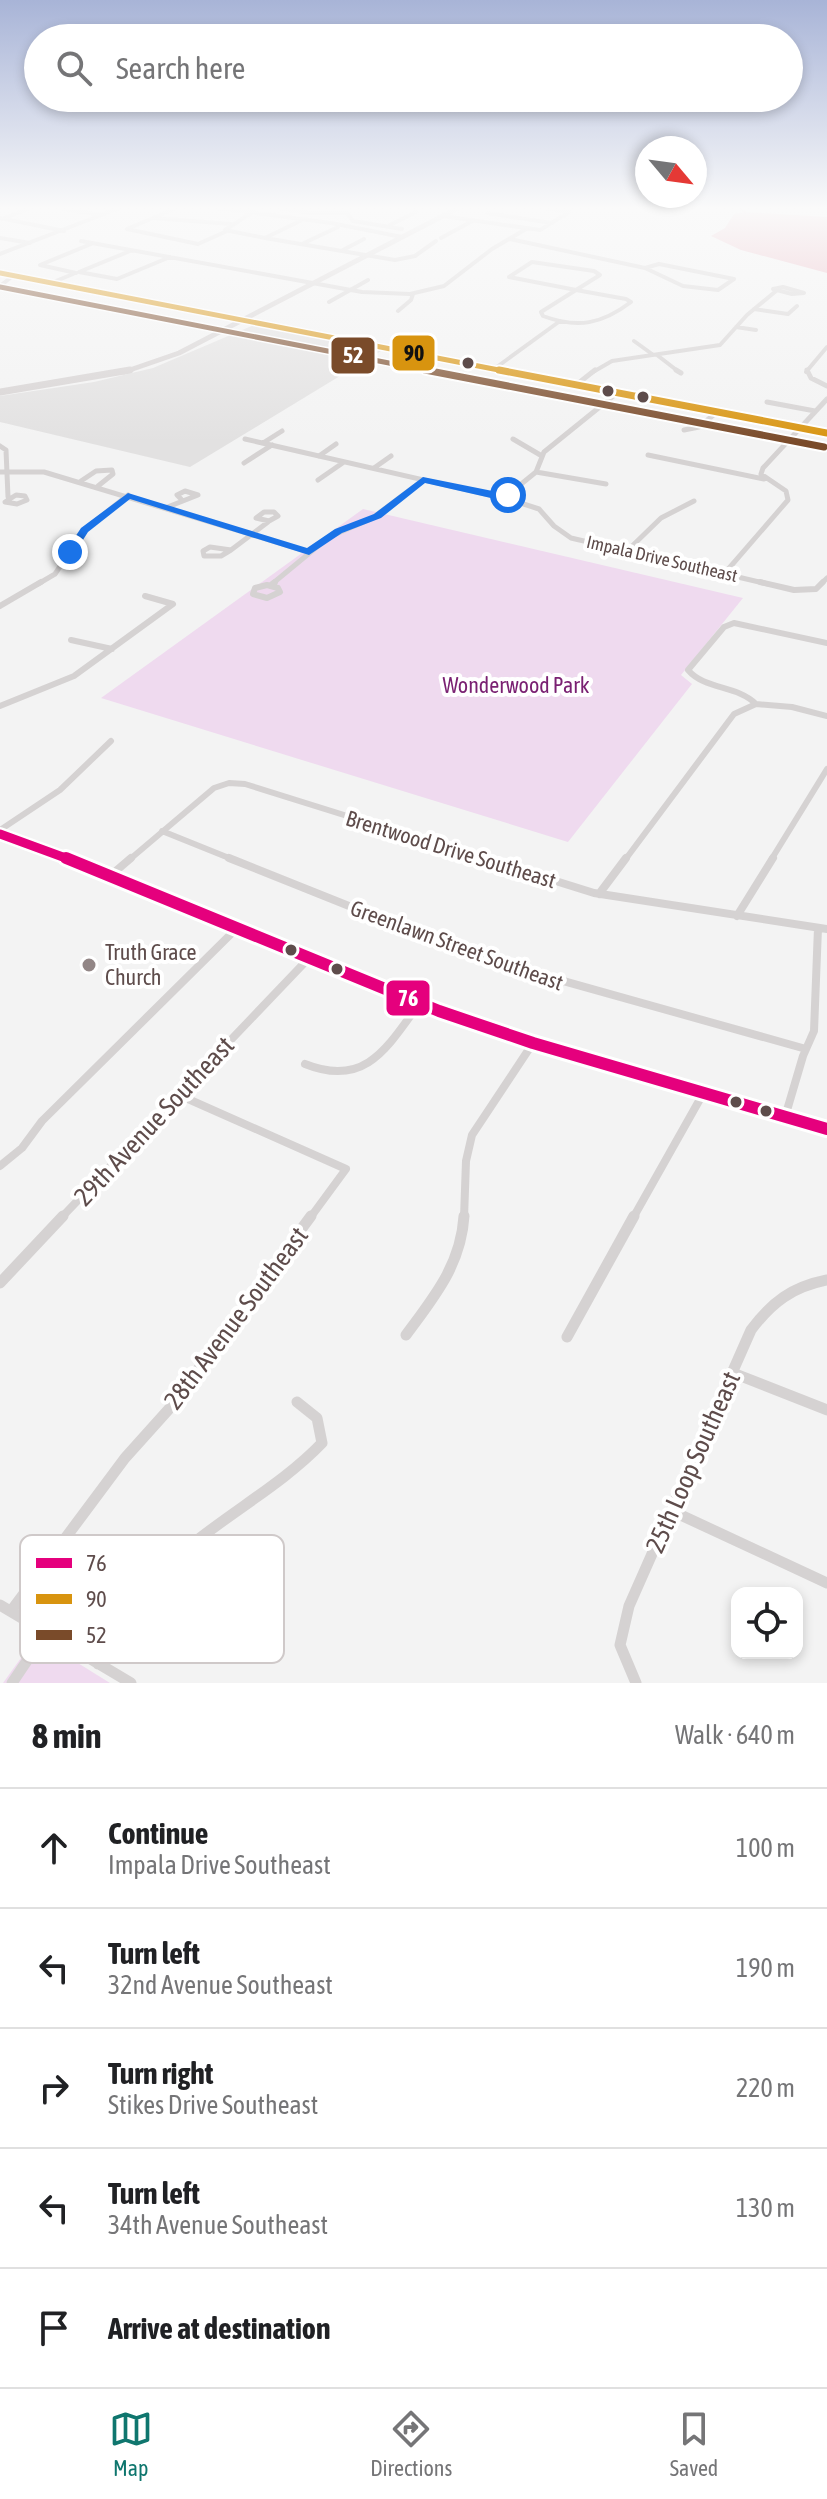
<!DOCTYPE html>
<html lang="en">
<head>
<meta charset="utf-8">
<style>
  :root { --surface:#fff; --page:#f2f2f2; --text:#202124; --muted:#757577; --line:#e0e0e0; --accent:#0f766e }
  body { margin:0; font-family:"Asap Condensed",sans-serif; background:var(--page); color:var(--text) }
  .controls { position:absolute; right:24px; bottom:24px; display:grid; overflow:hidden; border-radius:16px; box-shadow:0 4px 12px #0003 }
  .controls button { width:72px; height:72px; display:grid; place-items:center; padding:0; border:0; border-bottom:2px solid var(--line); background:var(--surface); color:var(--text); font:40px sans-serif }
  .compass { position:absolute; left:635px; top:136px; width:72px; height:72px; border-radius:50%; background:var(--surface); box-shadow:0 4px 12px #0003; rotate:119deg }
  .stop { position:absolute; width:24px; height:24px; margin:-18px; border:6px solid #1a73e8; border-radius:50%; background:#fff }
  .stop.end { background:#1a73e8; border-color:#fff; box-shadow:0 2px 8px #0008 }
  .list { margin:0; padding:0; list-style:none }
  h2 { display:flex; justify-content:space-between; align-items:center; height:104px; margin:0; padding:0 32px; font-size:34px }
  h2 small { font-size:26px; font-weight:400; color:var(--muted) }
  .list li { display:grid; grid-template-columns:52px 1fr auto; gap:24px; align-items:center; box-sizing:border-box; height:120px; padding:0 32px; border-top:2px solid var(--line) }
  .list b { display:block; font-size:30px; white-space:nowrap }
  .list p { margin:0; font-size:26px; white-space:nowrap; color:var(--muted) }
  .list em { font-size:26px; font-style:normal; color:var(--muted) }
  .icon { flex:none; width:44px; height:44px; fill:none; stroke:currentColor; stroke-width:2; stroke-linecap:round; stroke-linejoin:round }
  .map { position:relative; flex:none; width:827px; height:1683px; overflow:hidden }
  .search { position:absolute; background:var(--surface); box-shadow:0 4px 12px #0003; left:24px; right:24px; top:24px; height:88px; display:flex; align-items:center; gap:20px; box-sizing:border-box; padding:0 28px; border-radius:44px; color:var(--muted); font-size:30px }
  .sheet { height:704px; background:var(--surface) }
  nav { display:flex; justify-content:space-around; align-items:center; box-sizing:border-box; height:112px; border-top:2px solid var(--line); background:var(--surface); font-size:22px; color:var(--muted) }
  nav a { display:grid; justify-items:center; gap:4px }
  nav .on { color:var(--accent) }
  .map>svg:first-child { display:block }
  .education { fill:#e2e1e1 }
  .green { fill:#efdaef }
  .water { fill:#e9b3be }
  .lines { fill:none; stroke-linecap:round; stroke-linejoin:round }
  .stream { stroke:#e9b3be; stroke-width:2 }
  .street-far4 { stroke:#d5d2d2; stroke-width:4 }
  .street-far3 { stroke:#d5d2d2; stroke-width:5 }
  .street-far2 { stroke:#d5d2d2; stroke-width:6 }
  .street-far1 { stroke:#d5d2d2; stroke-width:8 }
  .street { stroke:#d5d2d2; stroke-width:11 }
  .secondary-far3 { stroke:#d6d2d2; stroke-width:5 }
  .secondary-far2 { stroke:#d6d2d2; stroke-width:7 }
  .secondary-far1 { stroke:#d6d2d2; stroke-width:9 }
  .secondary { stroke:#d6d2d2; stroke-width:12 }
  .primary-far1 { stroke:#d2cdcc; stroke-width:6 }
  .primary { stroke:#d2cdcc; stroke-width:8 }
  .bus-1-far1-casing { stroke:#fff; stroke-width:14 }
  .bus-1-casing { stroke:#fff; stroke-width:18 }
  .bus-2-far1-casing { stroke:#fff; stroke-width:8 }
  .bus-2-casing { stroke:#fff; stroke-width:11 }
  .bus-3-far1-casing { stroke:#fff; stroke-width:8 }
  .bus-3-casing { stroke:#fff; stroke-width:11 }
  .bus-1-far1 { stroke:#e5007d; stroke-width:9 }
  .bus-1 { stroke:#e5007d; stroke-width:12 }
  .bus-2-far1 { stroke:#d8940f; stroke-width:5 }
  .bus-2 { stroke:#d8940f; stroke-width:7 }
  .bus-3-far1 { stroke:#7a4b2a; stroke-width:5 }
  .bus-3 { stroke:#7a4b2a; stroke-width:7 }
  .route { fill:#1a73e8 }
  .bus-dot { fill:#5e4c4b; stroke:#fff; stroke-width:3 }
  .poi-dot { fill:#928686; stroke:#fff; stroke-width:3 }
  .labels { text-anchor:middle; stroke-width:8; stroke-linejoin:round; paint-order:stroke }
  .far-street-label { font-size:18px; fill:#5e4c4b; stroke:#fff }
  .park-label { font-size:22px; fill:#7a2172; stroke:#fff }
  .street-label { font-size:22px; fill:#5e4c4b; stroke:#fff }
  .poi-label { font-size:22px; fill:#5e4c4b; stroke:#fff; text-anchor:start }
  .near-street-label { font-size:26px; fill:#5e4c4b; stroke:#fff }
  .key { fill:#fff; stroke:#cfc9c9; stroke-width:2 }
  .key-label { font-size:22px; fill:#5e4c4b }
  .line-badge { stroke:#fff; stroke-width:3 }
  .badge-label { font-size:22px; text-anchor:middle; font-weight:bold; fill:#fff }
  .pale-badge-label { font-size:22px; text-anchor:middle; font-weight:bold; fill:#111 }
</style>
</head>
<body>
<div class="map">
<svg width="827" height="1683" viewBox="0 0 827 1683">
  <rect width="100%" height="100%" fill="#f3f3f3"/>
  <path class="education" d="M254,325L381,351L190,467L0,422V396L94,382L153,368Z"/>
  <path class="green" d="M363,509L743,598L681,675L692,684L568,842L101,698Z
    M36,1637L110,1683H3Z"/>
  <path class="water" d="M745,212L827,217V273L741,250L711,236L725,228L734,214Z"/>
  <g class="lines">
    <path class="stream" d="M736,207L745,212"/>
    <path class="street-far4" d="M179,207L153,218L231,224
      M210,207L331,223L402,237
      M273,207L309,213H347L353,221L402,229
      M536,207L569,212
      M64,209L102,215
      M251,213L225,230L265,238
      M487,213L552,223
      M443,216L540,230L569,212
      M0,218L64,231
      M153,218L127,229L198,244L227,231
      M2,219L33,207
      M300,221L265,238L395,260L415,256L436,241
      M390,225L416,212L414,207
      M0,238L30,243
      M441,238L474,220
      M510,239L645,268
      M81,241L362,292L410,294L444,286L492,249L526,229
      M304,243L338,227
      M343,250L364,239
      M130,251L79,272L117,279L170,257
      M0,254L122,207
      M532,262L594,271L600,275L576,290L509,277Z
      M659,264L734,279L718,290L683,286L645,268Z
      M76,273L40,265L91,244
      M51,283L73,274
      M0,286L14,275
      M783,287L804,293L792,294L773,289Z
      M576,290L626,299L631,302C602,324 578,329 543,316L541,312Z
      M329,302L368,280
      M754,309L788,314L797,306
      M398,311L411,300L413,294
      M736,327L756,330
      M634,341L652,354
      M657,355L679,372
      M494,369L560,321
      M593,372L612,361L720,345L747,315L776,291
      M806,372L827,347"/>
    <path class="street-far3" d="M676,370L681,373
      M807,370L811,378L827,386
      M576,385L595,370
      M767,402L815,411
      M684,430L699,427L717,412
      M245,439L511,500L539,509L554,526L571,538L768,584
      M513,439L542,456
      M263,443L282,431
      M0,446L6,450L8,497
      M648,455L764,479
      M319,456L336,444
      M244,463L272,445
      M374,468L391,456
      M0,472H44L309,552
      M536,472L606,484
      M318,480L344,462
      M81,481L96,471L112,470L113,474L98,486
      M16,495L25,496L27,500L17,504L5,502Z
      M504,498L536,472L544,452L617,393
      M165,508L198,495L185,491L177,495L181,499
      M264,512H274L278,516L269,521L256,518Z
      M210,547L231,550L221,556H204L203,551Z
      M231,550L268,522
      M627,551L661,518L694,501
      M724,574L788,500L786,491L761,474L763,468L827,399
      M38,584L55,574L84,530L128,495
      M272,584L329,537L371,519L423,480
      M821,584L827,578"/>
    <path class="street-far2" d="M760,582L794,590L816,589L823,582
      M267,585L278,588L280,592L267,598L253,594L255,588Z
      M271,585L275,582
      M0,606L41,582
      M71,640L112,649
      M827,643L734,623L724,627L688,670C705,690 737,685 756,704L792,707L827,716
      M0,706L74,676L173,604L145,596
      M0,830L60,790L111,741
      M162,831L234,860
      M129,860L214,788L229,783L245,784L488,860
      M625,860L734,714L756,704
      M771,860L827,769"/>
    <path class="street-far1" d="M229,858L474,956L806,1049
      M482,858L594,893L827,929
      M110,876L131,858
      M599,894L626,858
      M737,916L773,858
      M305,1064C365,1088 387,1048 419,1004
      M179,1095L346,1169L310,1218
      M785,1117L803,1056L814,1031L818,928
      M0,1166L22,1148L42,1121L236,929
      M61,1218L309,958
      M464,1218L466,1161L472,1135L533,1043
      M633,1218L704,1092"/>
    <path class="street" d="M0,1283L63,1216
      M406,1335C434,1297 461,1265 464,1216
      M567,1337L634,1216
      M733,1373L827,1410
      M672,1511L827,1583
      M0,1605L131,1683
      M11,1611L125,1458L169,1409L311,1216
      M98,1664C119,1635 140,1594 165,1569C212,1521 276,1491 322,1443L317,1418L297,1402
      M12,1683L45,1634
      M636,1683L620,1645L629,1606L751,1330C772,1302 792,1287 827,1280"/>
    <path class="secondary-far3" d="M124,372L179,353L460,207"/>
    <path class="secondary-far2" d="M0,392L130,370"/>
    <path class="secondary-far1" d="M0,834L71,860"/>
    <path class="secondary" d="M66,858L439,1011L533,1043L827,1129"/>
    <path class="primary-far1" d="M0,273L509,372"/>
    <path class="primary" d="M499,370L827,433"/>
    <defs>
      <path id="bus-1-far1" d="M0,834L71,860"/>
      <path id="bus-1" d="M66,858L439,1011L533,1043L827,1129"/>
      <path id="bus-2-far1" d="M0,273L509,372"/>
      <path id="bus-2" d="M499,370L827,433"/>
      <path id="bus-3-far1" d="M0,287L435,372"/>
      <path id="bus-3" d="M425,370L824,447"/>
    </defs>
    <use href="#bus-1-far1" class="bus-1-far1-casing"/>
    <use href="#bus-1" class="bus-1-casing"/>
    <use href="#bus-2-far1" class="bus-2-far1-casing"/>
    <use href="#bus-2" class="bus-2-casing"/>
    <use href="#bus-3-far1" class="bus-3-far1-casing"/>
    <use href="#bus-3" class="bus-3-casing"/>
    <use href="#bus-1-far1" class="bus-1-far1"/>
    <use href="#bus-1" class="bus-1"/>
    <use href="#bus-2-far1" class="bus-2-far1"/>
    <use href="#bus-2" class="bus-2"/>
    <use href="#bus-3-far1" class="bus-3-far1"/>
    <use href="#bus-3" class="bus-3"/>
  </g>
  <linearGradient id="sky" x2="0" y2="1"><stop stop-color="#a8b4d7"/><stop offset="0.47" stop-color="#fafafa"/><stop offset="1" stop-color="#fafafa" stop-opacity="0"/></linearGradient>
  <rect width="827" height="443" fill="url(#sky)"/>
  <path class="route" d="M423,477L513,495L504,501L425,483L381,518L342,533L309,555L130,499L88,532L74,554L65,552L81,528L128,493L307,548L335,529L374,514Z"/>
  <g class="bus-dot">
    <circle cx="468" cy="363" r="7"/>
    <circle cx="608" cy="391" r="7"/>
    <circle cx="643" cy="397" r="7"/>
    <circle cx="291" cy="950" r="7"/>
    <circle cx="337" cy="969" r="7"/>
    <circle cx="736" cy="1102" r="7"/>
    <circle cx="766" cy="1111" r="7"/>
  </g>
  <circle class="poi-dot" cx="89" cy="965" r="8"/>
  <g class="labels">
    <g class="far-street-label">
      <text transform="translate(662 559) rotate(13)" y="6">Impala Drive Southeast</text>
    </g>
    <g class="park-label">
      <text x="516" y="693">Wonderwood Park</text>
    </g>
    <g class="street-label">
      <text transform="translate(451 849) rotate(17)" y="8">Brentwood Drive Southeast</text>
      <text transform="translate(457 945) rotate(20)" y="8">Greenlawn Street Southeast</text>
    </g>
    <g class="poi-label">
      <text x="105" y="960">Truth Grace<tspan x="105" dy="25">Church</tspan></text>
    </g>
    <g class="near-street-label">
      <text transform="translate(154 1121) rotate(-47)" y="9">29th Avenue Southeast</text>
      <text transform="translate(236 1318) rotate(-53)" y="9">28th Avenue Southeast</text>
      <text transform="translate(693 1462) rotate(-66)" y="9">25th Loop Southeast</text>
    </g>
  </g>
  <rect x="20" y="1535" width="264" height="128" rx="12" class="key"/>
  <rect x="36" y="1558" width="36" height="10" fill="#e5007d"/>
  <rect x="36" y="1594" width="36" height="10" fill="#d8940f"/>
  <rect x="36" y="1630" width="36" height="10" fill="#7a4b2a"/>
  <g class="key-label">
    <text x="86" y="1571">76</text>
    <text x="86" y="1607">90</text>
    <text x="86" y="1643">52</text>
  </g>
  <g class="line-badge">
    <rect x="391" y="334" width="45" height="38" rx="8" fill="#d8940f"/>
    <rect x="330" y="336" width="46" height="39" rx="8" fill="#7a4b2a"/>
    <rect x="385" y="979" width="46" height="38" rx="8" fill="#e5007d"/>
  </g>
  <g class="badge-label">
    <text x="353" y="363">52</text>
    <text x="408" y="1006">76</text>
  </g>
  <g class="pale-badge-label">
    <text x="414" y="361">90</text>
  </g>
</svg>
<div class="controls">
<button><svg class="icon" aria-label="locate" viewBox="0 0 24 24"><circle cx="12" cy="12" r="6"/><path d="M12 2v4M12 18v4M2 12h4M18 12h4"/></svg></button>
</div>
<svg class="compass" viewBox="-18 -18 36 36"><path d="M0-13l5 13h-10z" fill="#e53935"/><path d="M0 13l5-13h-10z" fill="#757577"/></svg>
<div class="stop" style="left:508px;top:495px"></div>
<div class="stop end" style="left:70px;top:552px"></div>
<div class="search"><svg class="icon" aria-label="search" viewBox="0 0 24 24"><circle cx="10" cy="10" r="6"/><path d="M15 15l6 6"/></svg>Search here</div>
</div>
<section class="sheet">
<h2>8 min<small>Walk · 640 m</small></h2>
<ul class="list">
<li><svg class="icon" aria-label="ahead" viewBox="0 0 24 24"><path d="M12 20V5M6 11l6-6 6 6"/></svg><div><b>Continue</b><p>Impala Drive Southeast</p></div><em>100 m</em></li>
<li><svg class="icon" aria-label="left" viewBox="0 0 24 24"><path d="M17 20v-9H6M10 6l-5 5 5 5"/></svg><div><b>Turn left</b><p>32nd Avenue Southeast</p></div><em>190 m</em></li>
<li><svg class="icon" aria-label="right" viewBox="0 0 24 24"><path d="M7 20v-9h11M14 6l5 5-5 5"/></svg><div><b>Turn right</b><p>Stikes Drive Southeast</p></div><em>220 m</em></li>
<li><svg class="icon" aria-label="left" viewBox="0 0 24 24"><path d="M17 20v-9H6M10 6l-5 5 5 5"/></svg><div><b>Turn left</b><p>34th Avenue Southeast</p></div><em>130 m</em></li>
<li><svg class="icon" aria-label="arrive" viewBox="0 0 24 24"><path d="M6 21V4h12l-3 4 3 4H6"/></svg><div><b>Arrive at destination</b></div></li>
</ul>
</section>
<nav>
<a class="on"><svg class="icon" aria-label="map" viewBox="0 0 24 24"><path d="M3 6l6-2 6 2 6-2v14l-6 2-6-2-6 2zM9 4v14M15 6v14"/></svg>Map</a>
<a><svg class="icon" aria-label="directions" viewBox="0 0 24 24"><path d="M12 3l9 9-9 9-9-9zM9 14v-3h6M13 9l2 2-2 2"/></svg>Directions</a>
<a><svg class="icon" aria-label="saved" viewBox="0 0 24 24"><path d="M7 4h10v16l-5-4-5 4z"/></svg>Saved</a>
</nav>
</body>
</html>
